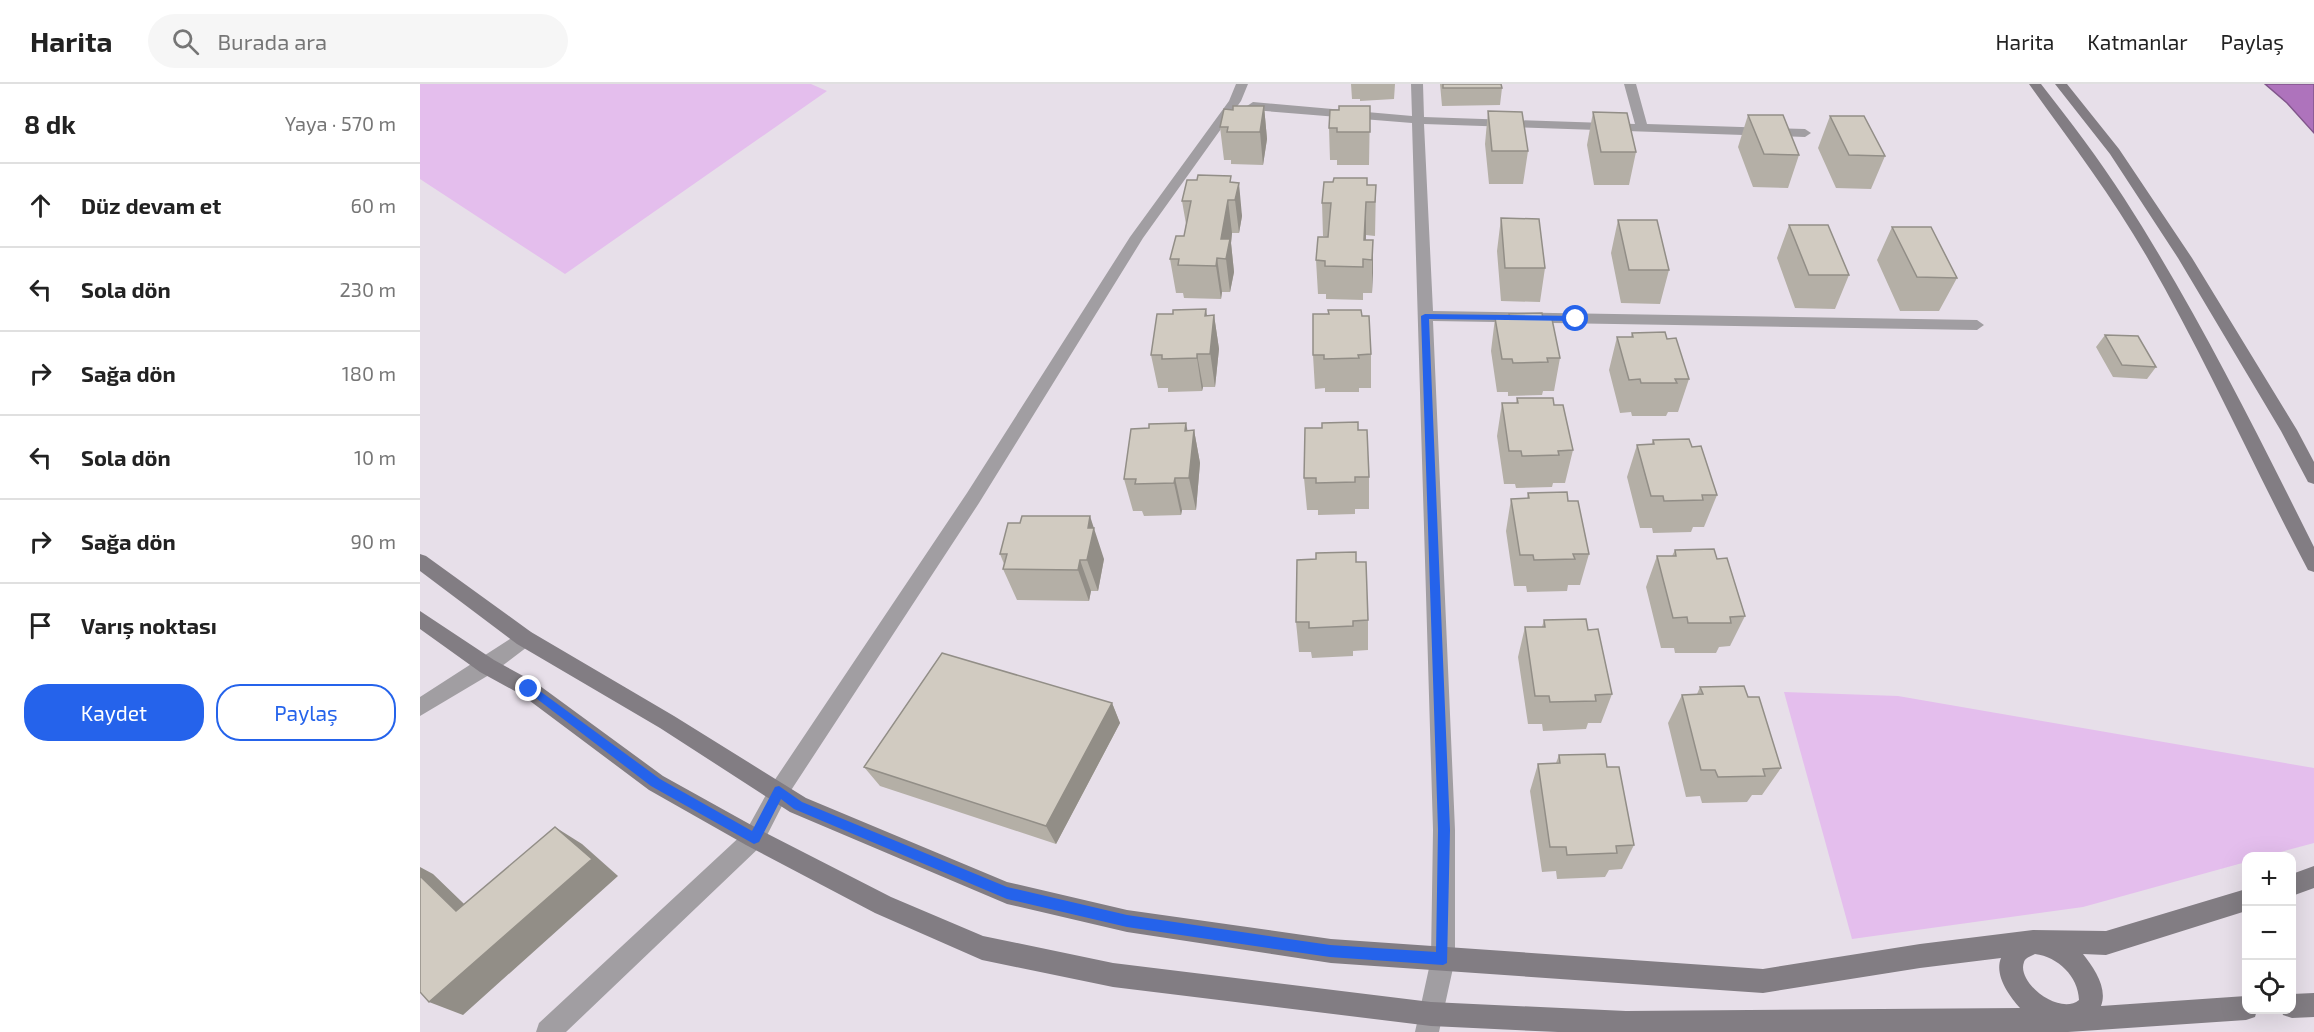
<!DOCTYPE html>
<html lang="tr">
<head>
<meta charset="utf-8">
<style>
  :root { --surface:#fff; --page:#f6f6f6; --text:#222; --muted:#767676; --line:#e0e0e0; --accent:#2563eb }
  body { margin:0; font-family:"Exo 2",sans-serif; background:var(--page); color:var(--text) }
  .controls { position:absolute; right:18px; bottom:18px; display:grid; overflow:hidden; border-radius:12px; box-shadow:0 6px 24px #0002 }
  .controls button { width:54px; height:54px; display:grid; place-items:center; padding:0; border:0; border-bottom:2px solid var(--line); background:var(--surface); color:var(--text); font:30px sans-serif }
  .stop { position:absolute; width:18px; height:18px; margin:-14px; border:4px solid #2563eb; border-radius:50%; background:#fff }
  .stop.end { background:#2563eb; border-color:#fff; box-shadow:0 2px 6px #0008 }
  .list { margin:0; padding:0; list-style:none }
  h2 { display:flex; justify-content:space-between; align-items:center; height:78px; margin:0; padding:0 24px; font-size:26px }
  h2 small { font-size:20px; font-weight:400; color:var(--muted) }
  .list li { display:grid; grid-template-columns:39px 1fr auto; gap:18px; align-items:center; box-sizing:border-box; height:84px; padding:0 24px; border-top:2px solid var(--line) }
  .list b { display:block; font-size:22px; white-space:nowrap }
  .list em { font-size:20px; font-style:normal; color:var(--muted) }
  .actions { display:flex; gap:12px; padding:18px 24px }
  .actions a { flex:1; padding:14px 0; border:2px solid var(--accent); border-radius:24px; text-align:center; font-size:21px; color:var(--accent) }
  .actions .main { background:var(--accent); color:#fff }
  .icon { flex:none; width:33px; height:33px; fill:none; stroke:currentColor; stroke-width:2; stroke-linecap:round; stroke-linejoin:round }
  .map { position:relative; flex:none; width:1894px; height:948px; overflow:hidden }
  header { display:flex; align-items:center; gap:36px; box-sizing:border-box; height:84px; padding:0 30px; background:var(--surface); border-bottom:2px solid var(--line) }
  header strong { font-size:28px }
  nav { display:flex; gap:33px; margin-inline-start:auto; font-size:21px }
  .search { width:420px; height:54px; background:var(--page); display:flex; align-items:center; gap:15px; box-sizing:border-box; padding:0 21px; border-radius:33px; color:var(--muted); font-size:22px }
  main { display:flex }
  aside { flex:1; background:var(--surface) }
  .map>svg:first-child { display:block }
  .green { fill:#e4beed }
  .water { fill:#ae73bc; stroke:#81568b; stroke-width:1.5 }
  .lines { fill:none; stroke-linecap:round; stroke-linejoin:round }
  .minor { fill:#a19ea2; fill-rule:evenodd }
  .secondary { fill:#827d83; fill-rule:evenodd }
  .wall { fill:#b4afa6 }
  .shaded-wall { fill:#928e87 }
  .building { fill:#d1cbc1; stroke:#928e87; stroke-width:1.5 }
  .route { fill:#2563eb }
</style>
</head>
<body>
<header>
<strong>Harita</strong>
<div class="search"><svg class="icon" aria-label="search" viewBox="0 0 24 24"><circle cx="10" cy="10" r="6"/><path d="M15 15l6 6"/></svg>Burada ara</div>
<nav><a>Harita</a><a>Katmanlar</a><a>Paylaş</a></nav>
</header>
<main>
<aside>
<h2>8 dk<small>Yaya · 570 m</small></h2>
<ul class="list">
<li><svg class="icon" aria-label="ahead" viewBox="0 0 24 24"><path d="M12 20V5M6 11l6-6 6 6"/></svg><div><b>Düz devam et</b></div><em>60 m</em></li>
<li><svg class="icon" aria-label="left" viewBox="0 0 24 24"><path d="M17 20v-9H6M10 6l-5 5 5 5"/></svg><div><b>Sola dön</b></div><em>230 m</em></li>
<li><svg class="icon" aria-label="right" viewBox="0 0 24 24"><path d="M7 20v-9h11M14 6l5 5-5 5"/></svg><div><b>Sağa dön</b></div><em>180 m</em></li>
<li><svg class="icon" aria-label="left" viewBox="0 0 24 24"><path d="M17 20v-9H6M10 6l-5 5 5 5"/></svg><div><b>Sola dön</b></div><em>10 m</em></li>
<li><svg class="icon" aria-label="right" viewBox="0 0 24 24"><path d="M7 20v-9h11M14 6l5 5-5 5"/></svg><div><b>Sağa dön</b></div><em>90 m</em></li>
<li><svg class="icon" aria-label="arrive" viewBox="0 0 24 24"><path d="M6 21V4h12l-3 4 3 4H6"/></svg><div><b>Varış noktası</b></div></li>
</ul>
<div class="actions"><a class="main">Kaydet</a><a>Paylaş</a></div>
</aside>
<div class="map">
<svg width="1894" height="948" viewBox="0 0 1894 948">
  <rect width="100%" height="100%" fill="#e7dfe9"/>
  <path class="green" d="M0,0H391L407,7L145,190L0,95Z
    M1364,608L1478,612L1894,684V759L1846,772H1826V778L1663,823L1432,855Z"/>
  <path class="water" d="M1845,0H1894V49L1867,19Z"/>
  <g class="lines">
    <path class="minor" d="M816,0H828L821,17L723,154L559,419L366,714L342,761L146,948H116L119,939L326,747L352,700L547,409L710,153L809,17Z
      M991,0H1003L1004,33L1215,40L1204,0H1216L1227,40L1385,45L1391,49L1385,53L1004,40L1013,227L1557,236L1564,241L1557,246L1013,237L1035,746V875L1019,948H995L1011,875L1013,746L992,39L833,26L827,22L833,18L992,32Z
      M104,546L111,548L114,554L111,560L74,588L0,632V613Z"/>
    <path class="secondary" d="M1609,0H1621C1650,37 1679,75 1704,114C1776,226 1835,345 1894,463V488L1888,486C1833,382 1786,275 1727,173C1692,112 1650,57 1609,0Z
      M1635,0H1647L1699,65L1772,174L1877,346L1894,378V400L1888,398L1861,347L1758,174L1690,70Z
      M0,470L6,472L111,548L254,632L386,714L587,798L707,826L911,855L1343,885L1500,860L1613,846L1686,847L1826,805V827L1686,871L1663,870C1674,884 1688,904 1681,922L1826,912V926H1837L1835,933L1826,936L1648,948H1138L1011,942L693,903L562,876L455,829L326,761L229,706L102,611L60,588L0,545V527L74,576L116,599L243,692L342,747L471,813L563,852L693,879L1011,918L1206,927L1600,924C1589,912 1574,891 1581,874L1500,884L1343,909L911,879L707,848L587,820L370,728L240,644L97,560L0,487ZM1615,870C1638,873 1658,892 1659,916C1640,932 1596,899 1604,878C1605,874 1611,872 1615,870Z
      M1894,782V804L1872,812V790Z
      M1894,909V933L1872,934L1863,931L1861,926H1872V910Z"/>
  </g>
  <path class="wall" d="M931,0H975L974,15L940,17V15H932Z
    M1020,0H1081L1082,4L1080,21L1022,22Z
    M844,22L847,55L843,81L811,80V76H804L800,43L813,26Z
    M950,22L949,81H917V76H910L909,44Z
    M1068,27L1108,67L1103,100H1069L1065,60Z
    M1173,28L1216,68L1209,101H1174L1167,61Z
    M1328,31L1379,71L1368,104L1333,103L1318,63Z
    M1410,32L1465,72L1451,105L1416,104L1398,64Z
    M812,98L822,132L819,149H812L811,159L814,188L810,208H802L801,215L764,214L763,209H756L750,175L764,152L766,140L762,117Z
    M947,101H956L955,152L946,151V156H953L952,209H943V216L906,215V210H898L896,176L908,153L903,152L902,119Z
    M1081,134L1125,184L1120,218L1081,217L1077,167Z
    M1198,136L1249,186L1240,220L1201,219L1191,169Z
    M1369,141L1429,191L1415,225L1375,224L1357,174Z
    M1472,143L1537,194L1519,227H1480L1457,176Z
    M1089,230L1123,235L1140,274L1134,307H1123L1122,311L1088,312V308H1077L1071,267L1075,234H1089Z
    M787,231H794L799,265L795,303H783L782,307L748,308V304H738L731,271Z
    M942,232L951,270V304H939V308H905V304L895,305L893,271Z
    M1212,249L1247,255L1269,295L1258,328H1248L1246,332H1212L1211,328L1200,329L1189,286L1197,253H1211Z
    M1685,251L1736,283L1727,295L1693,293L1676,263Z
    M1097,314L1134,321L1153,366L1145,399H1133L1132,403L1096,404L1095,400H1084L1077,352L1082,319H1096Z
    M774,346L780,379L776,426H762L761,431L724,432L722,427H713L704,395L767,347Z
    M938,346L949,393V425H935V430L898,431V426H887L884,394Z
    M1233,356L1272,363L1297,411L1284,443H1273L1271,448L1233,449L1232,444H1220L1207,393L1217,361H1231Z
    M1108,409L1148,417L1169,470L1160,501H1148L1147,507L1107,508L1106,502H1094L1086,447L1091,415L1107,414Z
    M1255,466L1297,475L1325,532L1310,562L1299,563L1296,569H1255L1254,564H1241L1226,503L1237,472H1252Z
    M580,470L684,475L678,507H671L669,517L597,516L583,485L584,480Z
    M948,536V566L933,567V572L892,574L891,568H879L876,538Z
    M1124,536L1168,546L1192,610L1181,639H1168L1166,645L1123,647L1122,640H1108L1098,573L1105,543H1122Z
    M1280,603L1328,613L1361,684L1342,711H1332L1327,718L1282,719L1280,712L1266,713L1248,639L1262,611L1277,610Z
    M692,619L700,639L636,760L460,702L444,683Z
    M1139,671L1187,683L1214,761L1202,785L1189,786L1185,793L1137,795L1136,787L1122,788L1110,707L1118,680L1136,679Z"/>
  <path class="shaded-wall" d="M844,22L847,55L843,81L840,48Z
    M819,99L822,132L819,149L815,116Z
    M808,116L812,149L811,159L814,188L810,208L806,175L801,155Z
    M946,118V151L945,175L944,156Z
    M953,156V189L952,209V176Z
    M797,174L802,208L801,215L796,182Z
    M786,225L791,258L794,231L799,265L795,303L785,232Z
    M777,270L783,303L782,307L777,274Z
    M766,339L772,369L774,346L780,379L776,426L769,394L765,347Z
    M755,394L762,426L761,431L754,399Z
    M670,432L684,475L678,507L667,476L668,444Z
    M660,476L671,507L669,517L658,486Z
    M692,619L700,639L636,760L626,742Z
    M135,743L162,760L198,792L43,931L9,918Z
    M0,783L13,790L68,843L36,827L0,792Z"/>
  <path class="building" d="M1023,0H1081L1082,4H1023Z
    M813,22H844L840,48H807L808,43H800L804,25L813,26Z
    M919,22H950V48H917V44H909L910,26H919Z
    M1068,27L1102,28L1108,67H1072Z
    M1173,28L1207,29L1216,68H1181Z
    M1328,31H1363L1379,71L1344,70Z
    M1410,32H1444L1465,72L1429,71Z
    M778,91L811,92L810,98L819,99L815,116H808L801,155H810L806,175L797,174L796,182L758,181L759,175H750L756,152H764L771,117H762L767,96H777Z
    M914,94H947V101H956L955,118H946L944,156H953L952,176L943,175V183L905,182V177L896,176L898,153H908L911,119H902L904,98H913Z
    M1081,134L1119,135L1125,184H1085Z
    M1198,136H1237L1249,186H1209Z
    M1369,141H1408L1429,191H1389Z
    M1472,143H1511L1537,194L1497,193Z
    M786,225L785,232L794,231L790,270H777V274L742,275V271H731L737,230H753V226Z
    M908,226H941L942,232H949L951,270L938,271L939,274L904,275V271H893V230H909Z
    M1122,229L1123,235H1132L1140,274H1127L1128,278L1093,279L1092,275H1082L1075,234H1090L1089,230Z
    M1245,248L1247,255L1256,254L1269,295H1255L1257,299H1221L1220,295L1209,296L1197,253H1213L1212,249Z
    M1685,251L1718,252L1736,283L1702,281Z
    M1097,314H1133L1134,321H1143L1153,366L1138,367L1139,371L1102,372L1101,367H1089L1082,319H1098Z
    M938,338V346H947L949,393H935V398L896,399V394H884L885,344H902V339Z
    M766,339L765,347L774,346L769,394H755L754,399L715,400L716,395H704L711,345L729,344V340Z
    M1269,355L1272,363L1281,362L1297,411H1282L1283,416L1244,417L1243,412H1231L1217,361L1234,360L1233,356Z
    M1147,408L1148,417H1158L1169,470H1153L1155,475L1114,476L1113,471H1100L1091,415L1109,414L1108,409Z
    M602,432H670L668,444H674L667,476H660L658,486L583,485L587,470H580L588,439H600Z
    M1294,465L1297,475L1307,474L1325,532L1310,533L1311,539H1268L1267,533L1253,534L1237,472H1256L1255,466Z
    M936,468V478H946L948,536L933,537V542L889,544V538H876L877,476L896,475V469Z
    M1166,535L1168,546L1178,545L1192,610L1175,611L1176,617L1130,618L1129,612H1115L1105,543H1125L1124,536Z
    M522,569L692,619L626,742L444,683Z
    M1324,602L1328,613H1339L1361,684L1343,685L1345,692L1298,693L1295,686H1281L1262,611L1283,610L1280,603Z
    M1185,670L1187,683H1199L1214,761L1196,762L1197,769L1147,771L1146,763H1130L1118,680L1140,679L1139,671Z
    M135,743L172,775L9,918L0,908V792L36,827Z"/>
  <path class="route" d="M1005,230L1156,232L1160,235L1156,237L1009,235L1030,746L1027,879L1023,881L910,873L707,843L587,815L374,725L361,715L339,758L334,760L231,702L104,605L105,602H113L240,695L332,747L355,703L359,702L382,718L587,803L707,831L910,861L1016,868L1018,746L1001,232Z"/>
</svg>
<div class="controls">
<button>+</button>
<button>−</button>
<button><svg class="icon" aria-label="locate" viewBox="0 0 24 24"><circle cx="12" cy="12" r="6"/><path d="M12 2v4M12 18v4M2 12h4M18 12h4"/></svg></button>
</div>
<div class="stop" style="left:1156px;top:235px"></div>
<div class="stop end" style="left:109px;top:605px"></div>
</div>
</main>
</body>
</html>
